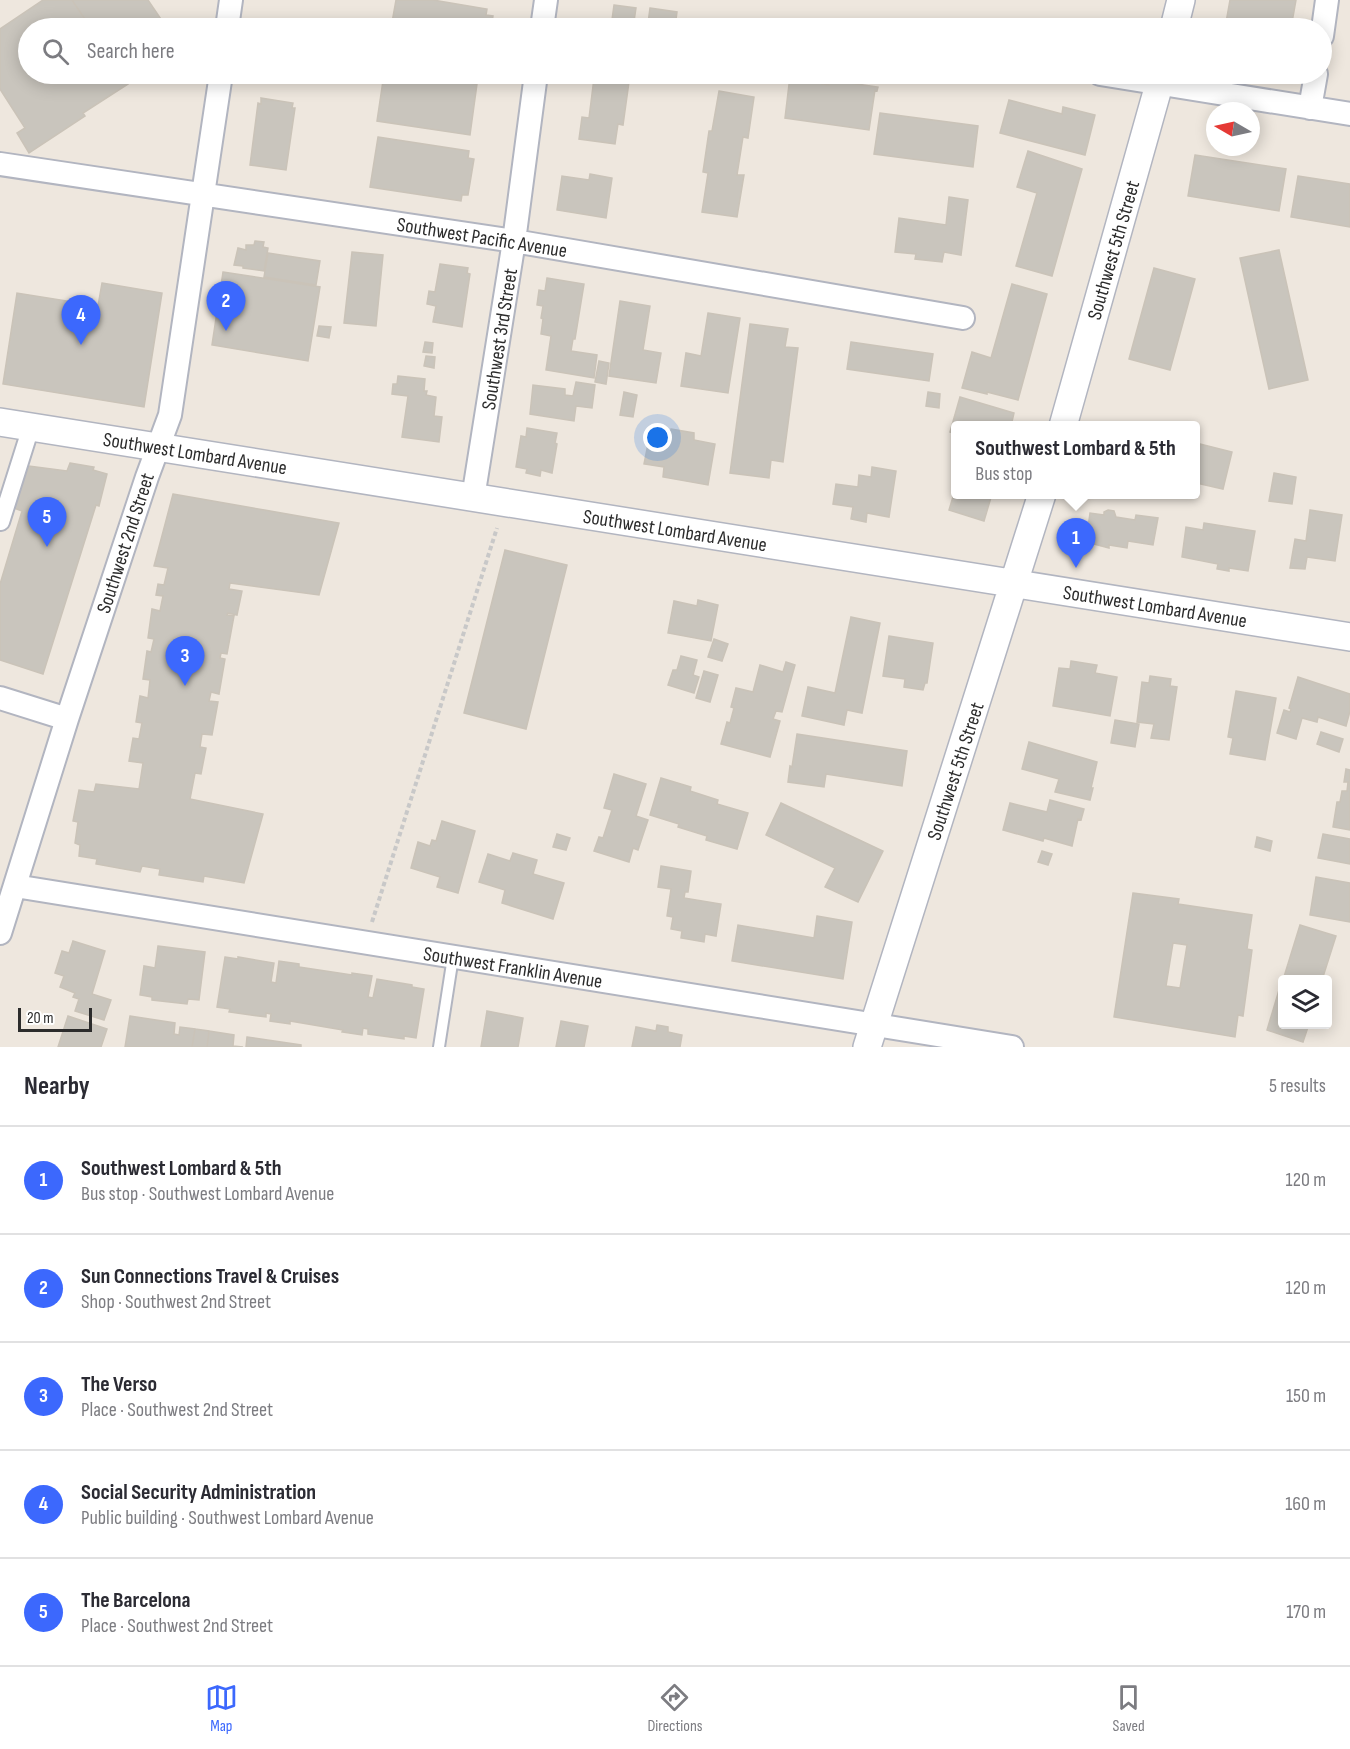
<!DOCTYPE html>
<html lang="en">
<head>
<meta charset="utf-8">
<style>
  :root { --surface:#fff; --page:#f2f2f3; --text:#2b2b33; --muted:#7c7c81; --line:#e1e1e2; --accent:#3c68fd }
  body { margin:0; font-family:"Sofia Sans Condensed",sans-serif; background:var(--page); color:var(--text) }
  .controls { position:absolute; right:18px; bottom:18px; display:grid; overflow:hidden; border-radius:6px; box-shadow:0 3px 15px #0003 }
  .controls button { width:54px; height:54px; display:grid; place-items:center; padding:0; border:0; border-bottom:2px solid var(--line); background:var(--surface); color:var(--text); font:30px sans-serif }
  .compass { position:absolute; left:1206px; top:102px; width:54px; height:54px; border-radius:50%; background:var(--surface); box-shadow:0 3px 15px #0003; rotate:279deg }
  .scale { position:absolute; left:18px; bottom:15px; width:74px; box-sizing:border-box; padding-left:6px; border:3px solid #2c2c2c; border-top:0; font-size:16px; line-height:21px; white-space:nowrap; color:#2c2c2c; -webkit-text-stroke:4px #fff; paint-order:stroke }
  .you { position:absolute; left:658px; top:438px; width:21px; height:21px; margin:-15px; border:4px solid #fff; border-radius:50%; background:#1a73e8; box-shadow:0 0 0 9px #1a73e833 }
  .badge { display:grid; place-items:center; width:39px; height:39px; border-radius:50%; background:var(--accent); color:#fff; font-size:20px; font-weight:700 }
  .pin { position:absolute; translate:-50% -50px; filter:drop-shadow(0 2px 3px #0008) }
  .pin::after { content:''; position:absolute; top:32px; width:21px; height:18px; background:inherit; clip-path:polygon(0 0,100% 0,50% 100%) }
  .popup { position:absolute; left:951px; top:421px; width:249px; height:78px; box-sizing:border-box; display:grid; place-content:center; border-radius:6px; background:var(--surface); filter:drop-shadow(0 2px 4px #0005); font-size:20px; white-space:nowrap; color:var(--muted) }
  .popup b { font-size:22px; color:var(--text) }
  .popup::after { content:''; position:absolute; left:50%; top:100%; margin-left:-12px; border:12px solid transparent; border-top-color:var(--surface) }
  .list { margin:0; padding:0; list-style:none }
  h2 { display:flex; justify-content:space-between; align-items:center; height:78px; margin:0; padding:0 24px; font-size:26px }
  h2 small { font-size:20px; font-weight:400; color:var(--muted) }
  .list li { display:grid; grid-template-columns:39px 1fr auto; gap:18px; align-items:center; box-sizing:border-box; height:108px; padding:0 24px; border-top:2px solid var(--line) }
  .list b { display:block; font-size:22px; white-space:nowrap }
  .list p { margin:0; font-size:20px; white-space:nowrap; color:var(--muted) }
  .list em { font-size:20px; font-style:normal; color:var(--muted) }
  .icon { flex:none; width:33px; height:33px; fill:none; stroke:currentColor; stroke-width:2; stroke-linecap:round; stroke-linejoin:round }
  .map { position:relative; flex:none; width:1350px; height:1047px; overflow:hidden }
  .search { position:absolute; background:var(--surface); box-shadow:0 3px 15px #0003; left:18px; right:18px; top:18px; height:66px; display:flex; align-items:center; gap:15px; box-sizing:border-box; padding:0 21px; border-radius:33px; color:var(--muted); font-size:22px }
  .sheet { height:618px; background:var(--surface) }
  nav { display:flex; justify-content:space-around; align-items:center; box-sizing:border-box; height:84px; border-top:2px solid var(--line); background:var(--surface); font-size:16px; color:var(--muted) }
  nav a { display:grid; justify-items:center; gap:3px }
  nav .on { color:var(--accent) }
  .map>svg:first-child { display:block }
  .building { fill:#c9c5bd; stroke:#cac3b8; stroke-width:1.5; fill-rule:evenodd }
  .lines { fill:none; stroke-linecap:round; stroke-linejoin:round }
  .service-casing { stroke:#b2b5c0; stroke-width:14 }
  .pedestrian-casing { stroke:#b2b5c0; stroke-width:20 }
  .minor-casing { stroke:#b2b5c0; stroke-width:26 }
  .tertiary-casing { stroke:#b2b5c0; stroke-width:30 }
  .path { stroke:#c8c8c8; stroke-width:4; stroke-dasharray:4.5 3; stroke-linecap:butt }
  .service { stroke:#fff; stroke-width:10 }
  .pedestrian { stroke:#fff; stroke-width:16 }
  .minor { stroke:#fff; stroke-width:22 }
  .tertiary { stroke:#fff; stroke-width:27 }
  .labels { text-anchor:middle; stroke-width:4.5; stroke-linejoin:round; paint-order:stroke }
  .street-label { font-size:20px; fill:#2c2c2c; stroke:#fff }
</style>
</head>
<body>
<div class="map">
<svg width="1350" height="1047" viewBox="0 0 1350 1047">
  <rect width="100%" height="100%" fill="#eee7de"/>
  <path class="building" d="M43,0H72L91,28H28V74H120L128,84L83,113L85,116L29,153L17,133L25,128L0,89V29Z
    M72,0H148L167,28H91Z
    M396,0H433L487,9L486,15L493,16L491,28H391Z
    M1230,0H1296L1291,28H1225Z
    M614,5L636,8L633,28L611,27Z
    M650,8L677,12L675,27L648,23Z
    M120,74H136L125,81Z
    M384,74H406L477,84L470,135L377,121Z
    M701,74H765L763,82Z
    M790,76L823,81L822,84L829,85L830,80L878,87L877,91L875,90L869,130L785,118Z
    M594,78L629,82L623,125L618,124L615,144L579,139L582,117L589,118Z
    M719,91L754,97L748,138L743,137L737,175H744L737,217L702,212L708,173L703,172L709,131H712Z
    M261,98L293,103L292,108H295L286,170L250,165L258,103L261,104Z
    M1009,100L1062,114L1063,107L1095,115L1085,155L1000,133Z
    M880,113L978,126L973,167L874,154Z
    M378,137L469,151L468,158L474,159L468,195H462L461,201L370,187Z
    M1028,151L1082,169L1052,276L1016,266L1037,193L1017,187Z
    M1195,155L1286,169L1279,211L1188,196Z
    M590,174L612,178L606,218L557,210L562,176L589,180Z
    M1298,176L1350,184V227L1291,217Z
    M949,197L968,200L961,255L944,252L942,262L915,259L916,254L895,252L899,218L946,225Z
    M255,241L264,242L263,247L268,248L264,271L243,268V266L234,265L238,248L246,250V245H254Z
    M1279,250L1308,380L1269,389L1240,258Z
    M352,252L383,255L376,326L344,323Z
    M268,253L320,261L316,285L264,277Z
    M440,264L468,268L467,273L470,274L462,327L433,322L436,306L427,304L429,291L435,292Z
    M1154,268L1195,279L1170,370L1129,359Z
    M223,272L320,287L308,361L212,345Z
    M547,278L584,284L575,339H573L571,351L597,355L594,378L546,370L551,336L541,334L543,319L541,318L543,306L537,305L539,290L545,291Z
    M102,283L162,293L144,407L3,384L17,293L98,306Z
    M1012,284L1047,294L1018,400L987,392V394L962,388L972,352L991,358Z
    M620,301L650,306L643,350L661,353L656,383L609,376Z
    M708,313L740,318L728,393L681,386L686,353L701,356Z
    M750,324L788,329L785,347L798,348L783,462L771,460L769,478L730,473Z
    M319,326L331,327L329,338L317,336Z
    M425,342L433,343L432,353L423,352Z
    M851,342L933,354L929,381L847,369Z
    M426,356L435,357L434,368L424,366Z
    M599,361L609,363L606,384L595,382Z
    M398,376L425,379L424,391H427L426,395L436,397L434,416L442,417L439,442L402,437L408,396L392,394L393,384H397Z
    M576,382L595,385L592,408L576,406L574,421L530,414L533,385L565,389V395L573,396Z
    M624,392L637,395L633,417L620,415Z
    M928,392L940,394L939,408L926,406Z
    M960,397L1014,413L1011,426H956V434L950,432Z
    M527,428L557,433L555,443L557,444L552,473L541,470L540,476L526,473L527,469L516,467L521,436L526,437Z
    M671,429L694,433V440L715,444L708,485L663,477L664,467L644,464L649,439L669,442Z
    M1196,443L1232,452L1223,489L1196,483Z
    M70,463L94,467L93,470L107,474L99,506L96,505L43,674L0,660V584L22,511L14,508L29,466L67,471Z
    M872,467L896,471L889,517L867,513L866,522L851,519L853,507L833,504L836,484L858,487L859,475L871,477Z
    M1274,473L1296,477L1292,504L1269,501Z
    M956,487V494H992L984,521L949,510Z
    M173,494L339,523L319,595L230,583L229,589L242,591L237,615L228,613L227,615L234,616L227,654L221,653L220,658L225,659L219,694L211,692L209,701L218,702L212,735L202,734L200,747L206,748L201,774L195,773L190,799L263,814L244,883L204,876L203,882L159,875L160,869L142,866L140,872L96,864L97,859L79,856L80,845L75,843L78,822L73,821L79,790L94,792L96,784L139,789L143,763L129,761L133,738L139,739L142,723L136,722L140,696L148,698L150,680L143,679L147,651L151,652L154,639L148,638L152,609L160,611L163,596L156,595L158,584L164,585L168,568L154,566Z
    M1108,510L1114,511L1116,517L1135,520L1136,515L1158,518L1153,545L1128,541L1127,548L1109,545V548L1086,542L1090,513L1104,515V512Z
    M1310,510L1342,515L1335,561L1307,557L1305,569L1290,568L1295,539L1306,541Z
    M1204,523L1255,531L1248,571L1229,568V571L1217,569L1218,564L1182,557L1186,527L1203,530Z
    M505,550L567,565L526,729L464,713Z
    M698,600L718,605L711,641L668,633L674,601L697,606Z
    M851,617L880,623L862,713L847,710L844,725L802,716L808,687L835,693Z
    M889,636L933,643L927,683H925L923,690L904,687L905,679L883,676Z
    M714,639L728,644L722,661L708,657Z
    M681,656L697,660L693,675L699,677L694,693L668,685L673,670H677Z
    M1071,661L1097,665L1095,673L1117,677L1110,716L1053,706L1059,668L1070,669Z
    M786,662L795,665L782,712L776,711L773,719L780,721L770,757L721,744L727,722L730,723L734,708L731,707L736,688L753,692L760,665L783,672Z
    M704,671L718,675L710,702L696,698Z
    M1150,676L1171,679L1170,686L1177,687L1169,740L1151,738L1154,724L1137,722L1142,682L1149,683Z
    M1298,677L1350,694V711L1346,726L1318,717L1317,722L1302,718L1296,739L1277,733L1284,710L1290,712L1291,709L1289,708Z
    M1236,691L1276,698L1265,760L1230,754L1233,738L1228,737Z
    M1115,720L1139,724L1135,747L1111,743Z
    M1321,732L1343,739L1339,752L1317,744Z
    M797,734L907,751L902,786L826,774L824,787L788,782L790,766L792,767Z
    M1029,742L1097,762L1091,788H1093L1090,800L1055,792L1059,779L1022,769Z
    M1346,769L1350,770V830L1333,827L1337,802H1340L1342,791H1347L1348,782H1344Z
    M614,774L646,784L636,816L648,820L638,850L633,848L629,862L594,851L599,837L603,838L612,810L604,808Z
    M661,778L691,787L690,791L718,800L717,804L748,813L737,849L706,840L707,836L678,827L679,824L650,815Z
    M1050,800L1084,809L1081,820L1078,819L1072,846L1044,838L1043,841L1003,830L1010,803L1047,812Z
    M781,803L883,851L858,902L825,887L835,868L766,835Z
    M442,821L475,831L458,893L437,887L440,877L411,868L418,842L430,846L432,840L436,841Z
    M557,834L570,838L566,850L553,847Z
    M1323,834L1350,839V864L1318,858Z
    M1257,837L1272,841L1270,851L1255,847Z
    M1042,851L1052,854L1048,865L1038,862Z
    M513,853L537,860L533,874L564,883L553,919L502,903L505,890L479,882L488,854L510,861Z
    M661,866L691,871L688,892H685L684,898L721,904L716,936L705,934L704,942L681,938L682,931L671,929L673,917L667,916L671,889L658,887Z
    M1316,877L1350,883V922L1310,915Z
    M1133,893L1179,899L1178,904L1252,915L1247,949L1252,950L1243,1016L1238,1015L1235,1037L1114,1017ZM1173,943L1187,945L1180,988L1166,986Z
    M817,916L852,922L843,979L732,961L738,925L814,938Z
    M1300,925L1336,936L1322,980H1283Z
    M73,941L105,951L92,994L111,1000L104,1020L75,1011L79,999L73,997L75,993L60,987L64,976L55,973L62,951L69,953Z
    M158,946L205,952L199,1000L188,999L187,1004L152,1000V997L140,995L144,966L155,968Z
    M225,957L238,959V957L274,963L271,982L276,983L279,961L299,964V967L352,975V973L372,976L368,997L373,998L377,979L412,985V987L424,989L416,1038L404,1036V1039L368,1034V1029L363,1028L362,1035L342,1032L343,1030L290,1021V1024L270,1021L271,1014L266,1013V1017L229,1012L230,1009L217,1007Z
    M1282,980V1024H1309L1303,1042L1267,1030Z
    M487,1011L523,1018L518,1047H481Z
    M68,1016L107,1029L101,1047H58Z
    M130,1016L175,1023L174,1034L179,1035L180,1027L195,1029L192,1047H125Z
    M561,1021L588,1026L584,1047H556Z
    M657,1025L668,1027V1032L682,1035L680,1047H632L636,1027L656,1031Z
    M195,1029L209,1031L207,1047H192Z
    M209,1031L234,1035L233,1046L243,1047H207Z
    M247,1037L301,1045V1047H246Z"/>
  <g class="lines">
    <defs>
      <path id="service" d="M439,1047L453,957"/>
      <path id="pedestrian" d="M1,522L31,427"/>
      <path id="minor" d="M227,28L231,0
        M542,28L546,0
        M1322,36L1327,0
        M1100,74L1350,114
        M1310,108L1316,74
        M0,164L514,241L963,318
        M473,498L514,241L536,74
        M0,698L67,719
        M15,886L1012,1047
        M0,933L67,719L147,477L170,415L221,74"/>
      <path id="tertiary" d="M1174,28L1181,0
        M0,422L1350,637
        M1063,426L1162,74
        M867,1047L1042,494"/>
    </defs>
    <use href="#service" class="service-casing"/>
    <use href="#pedestrian" class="pedestrian-casing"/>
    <use href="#minor" class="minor-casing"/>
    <use href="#tertiary" class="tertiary-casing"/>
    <path class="path" d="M372,922L497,528"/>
    <use href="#service" class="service"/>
    <use href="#pedestrian" class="pedestrian"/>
    <use href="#minor" class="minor"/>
    <use href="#tertiary" class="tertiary"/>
  </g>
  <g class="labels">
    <g class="street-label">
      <text transform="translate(482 237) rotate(9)" y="7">Southwest Pacific Avenue</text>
      <text transform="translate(1113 250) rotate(-74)" y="7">Southwest 5th Street</text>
      <text transform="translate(499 339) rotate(-81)" y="7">Southwest 3rd Street</text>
      <text transform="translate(195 453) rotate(9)" y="7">Southwest Lombard Avenue</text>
      <text transform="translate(675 530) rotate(9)" y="7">Southwest Lombard Avenue</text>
      <text transform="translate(125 543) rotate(-72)" y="7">Southwest 2nd Street</text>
      <text transform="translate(1155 606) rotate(9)" y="7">Southwest Lombard Avenue</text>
      <text transform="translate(955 771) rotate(-72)" y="7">Southwest 5th Street</text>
      <text transform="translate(513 967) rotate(9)" y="7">Southwest Franklin Avenue</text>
    </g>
  </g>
</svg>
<div class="controls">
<button><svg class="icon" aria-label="layers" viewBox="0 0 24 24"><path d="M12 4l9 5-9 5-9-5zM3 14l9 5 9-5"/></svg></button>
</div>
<svg class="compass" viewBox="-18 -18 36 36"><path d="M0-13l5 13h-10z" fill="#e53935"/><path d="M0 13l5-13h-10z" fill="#7c7c81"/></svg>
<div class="scale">20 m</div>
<div class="you"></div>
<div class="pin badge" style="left:1076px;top:568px">1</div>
<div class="popup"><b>Southwest Lombard &amp; 5th</b>Bus stop</div>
<div class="pin badge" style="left:226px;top:331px">2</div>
<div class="pin badge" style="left:185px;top:686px">3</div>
<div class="pin badge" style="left:81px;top:345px">4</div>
<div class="pin badge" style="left:47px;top:547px">5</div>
<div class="search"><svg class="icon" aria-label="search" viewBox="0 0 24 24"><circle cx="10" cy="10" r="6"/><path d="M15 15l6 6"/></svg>Search here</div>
</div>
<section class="sheet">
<h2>Nearby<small>5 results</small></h2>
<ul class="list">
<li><span class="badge">1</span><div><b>Southwest Lombard &amp; 5th</b><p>Bus stop · Southwest Lombard Avenue</p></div><em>120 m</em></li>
<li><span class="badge">2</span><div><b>Sun Connections Travel &amp; Cruises</b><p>Shop · Southwest 2nd Street</p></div><em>120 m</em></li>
<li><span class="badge">3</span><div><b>The Verso</b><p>Place · Southwest 2nd Street</p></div><em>150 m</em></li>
<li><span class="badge">4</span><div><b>Social Security Administration</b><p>Public building · Southwest Lombard Avenue</p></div><em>160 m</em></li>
<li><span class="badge">5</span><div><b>The Barcelona</b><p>Place · Southwest 2nd Street</p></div><em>170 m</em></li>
</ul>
</section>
<nav>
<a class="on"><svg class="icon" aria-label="map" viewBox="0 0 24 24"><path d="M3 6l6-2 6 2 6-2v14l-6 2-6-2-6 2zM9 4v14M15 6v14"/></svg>Map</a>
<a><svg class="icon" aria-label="directions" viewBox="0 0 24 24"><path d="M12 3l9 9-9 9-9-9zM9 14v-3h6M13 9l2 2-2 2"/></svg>Directions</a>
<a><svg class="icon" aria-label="saved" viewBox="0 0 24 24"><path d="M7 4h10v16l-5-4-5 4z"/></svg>Saved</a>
</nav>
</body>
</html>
